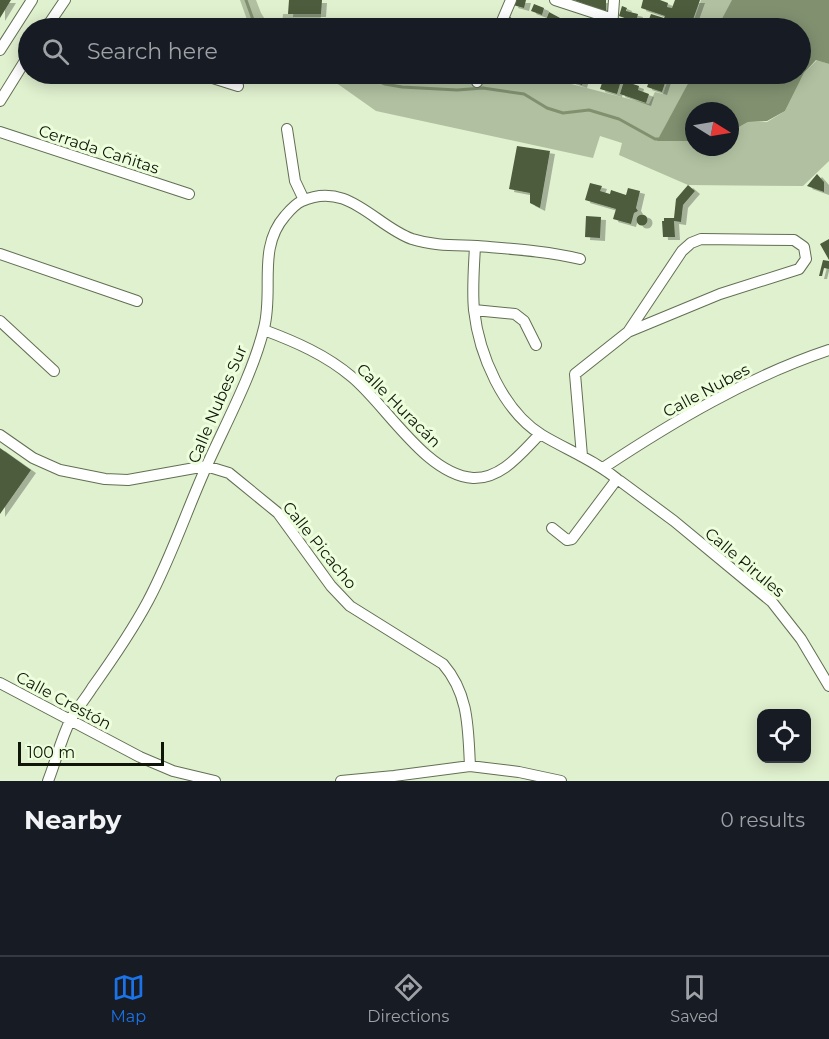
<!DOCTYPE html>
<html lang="en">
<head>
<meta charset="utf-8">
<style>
  :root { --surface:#171b24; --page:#20242c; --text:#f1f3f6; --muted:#9ea1a6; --line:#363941; --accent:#1a73e8 }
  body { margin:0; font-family:Montserrat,sans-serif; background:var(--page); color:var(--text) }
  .controls { position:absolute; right:18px; bottom:18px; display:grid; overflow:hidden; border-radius:12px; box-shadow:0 3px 15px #0003 }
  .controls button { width:54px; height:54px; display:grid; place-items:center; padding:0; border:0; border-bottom:2px solid var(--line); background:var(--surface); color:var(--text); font:30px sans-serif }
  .compass { position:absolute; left:685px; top:102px; width:54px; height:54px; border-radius:50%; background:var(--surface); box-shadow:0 3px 15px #0003; rotate:101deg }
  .scale { position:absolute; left:18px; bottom:15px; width:146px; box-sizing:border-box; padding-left:6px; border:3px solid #0f1509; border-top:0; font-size:16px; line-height:21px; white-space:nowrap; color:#0f1509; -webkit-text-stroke:4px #edfedc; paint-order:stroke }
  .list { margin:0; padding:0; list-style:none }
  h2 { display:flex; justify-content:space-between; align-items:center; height:78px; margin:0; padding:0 24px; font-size:26px }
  h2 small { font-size:20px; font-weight:400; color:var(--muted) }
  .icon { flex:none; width:33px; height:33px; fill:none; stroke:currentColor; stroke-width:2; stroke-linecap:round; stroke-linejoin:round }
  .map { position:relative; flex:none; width:829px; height:781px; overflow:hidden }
  .search { position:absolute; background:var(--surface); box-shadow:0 3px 15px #0003; left:18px; right:18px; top:18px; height:66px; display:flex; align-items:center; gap:15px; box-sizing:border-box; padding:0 21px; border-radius:33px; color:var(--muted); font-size:22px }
  .sheet { height:174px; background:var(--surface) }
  nav { display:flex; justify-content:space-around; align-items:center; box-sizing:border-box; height:84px; border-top:2px solid var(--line); background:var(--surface); font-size:16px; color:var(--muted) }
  nav a { display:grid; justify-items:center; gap:3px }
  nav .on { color:var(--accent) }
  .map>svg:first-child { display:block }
  .green { fill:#b0c0a0 }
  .water { fill:#819170 }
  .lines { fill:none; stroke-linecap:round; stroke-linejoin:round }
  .stream { stroke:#819170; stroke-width:3 }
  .building { fill:#4d5c3d; filter:url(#shadow) }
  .minor-casing { stroke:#616f52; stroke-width:12 }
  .minor { stroke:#fff; stroke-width:10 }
  .labels { text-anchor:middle; stroke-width:6; stroke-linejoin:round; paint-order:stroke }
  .street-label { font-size:16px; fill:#0f1509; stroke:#edfedc }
</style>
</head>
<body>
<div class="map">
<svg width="829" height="781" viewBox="0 0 829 781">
  <defs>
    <filter id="shadow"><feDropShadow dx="5" dy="3" stdDeviation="0" flood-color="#0004"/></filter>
  </defs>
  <rect width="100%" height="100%" fill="#e0f1cf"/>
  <path class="green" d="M240,0H256L261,13L268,24L282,25L283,14H321L320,28H250Z
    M701,0H733L717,28H691Z
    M817,60L829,64V161L803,186L688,185L619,155L622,143L600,136L593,158L376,111L335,82L319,74L394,75L504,74L514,76H540L649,104L655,92L663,94L670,74H693L658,140L694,141V147H730V132L748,122H767L785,111L804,73Z"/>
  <path class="water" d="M732,0H829V64L816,60L804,73L785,111L767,121L748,122L730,132V111H694V141H657L693,74H800V28H717Z"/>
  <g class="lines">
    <path class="stream" d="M246,0L256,28
      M362,74L385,84L402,87L457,90L483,88L524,94L547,108L563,113L589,110L619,119L655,139H661"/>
  </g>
  <path class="building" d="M0,0H11L0,18Z
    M289,0H322L321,14H288Z
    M515,0H526L524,8L513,5Z
    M574,0H606V12Z
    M643,0H660L668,3L667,7L672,8L675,0H700L690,28H665L668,21L663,19L660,28L646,27L651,14L664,18L665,16L641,8Z
    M534,4L544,8L542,15L531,11Z
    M622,6L627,8L626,11L638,14L636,22L619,16Z
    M549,12L560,18L557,28H543Z
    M510,17L526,28H513L505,23Z
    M569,19L594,27L596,20L605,23V28H566Z
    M560,74H585L582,85L559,77Z
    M605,74H623L617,94L600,89Z
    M626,74H668L662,92L647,87L649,81Z
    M624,81L639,86L638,90L649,94L646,103L620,94Z
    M517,146L550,151L540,208L530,203V193L509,189Z
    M817,174L824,182V192L807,186Z
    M590,183L602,186L600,191L610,194L611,190L626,195L628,188L640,191L636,208L638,211L634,213L631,224L613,219L616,209L585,200Z
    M688,185L695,191L683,205L681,222L674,221L675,237H663L662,221H664V218H674L676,199Z
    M636.5 220a5.5 5.5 0 1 1 11 0a5.5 5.5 0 1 1-11 0Z
    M586,216L601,217L600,238L585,237Z
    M829,239V260L820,244Z
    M823,260L829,261V269L824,268L822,276H819Z
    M0,448L31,470L0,514Z"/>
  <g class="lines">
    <defs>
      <path id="minor" d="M555,0L613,19
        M46,28L65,0
        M499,28L511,0
        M612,28L614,0
        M0,50L32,0
        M200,74L238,86
        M477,82L481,74
        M0,101L28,56
        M287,129L295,181L304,200
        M0,132L189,194
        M475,246C474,267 472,289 474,310C479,355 503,411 542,435C567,450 594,460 617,479L572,539L567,540L552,528
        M0,254L137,301
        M474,310L515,314L524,321L536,345
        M0,321L54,371
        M264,330C296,342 326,355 352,377C386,405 426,475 473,478C502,479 522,452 540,434
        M0,435L33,458L60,470L105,479L128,480L206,466L229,473L278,513L331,586L350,606L443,664C469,694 468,728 470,766
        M582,456L575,374L628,332L720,294L799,269L806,259L804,247L794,240L701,239L691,243L682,251L628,332
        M603,468C674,421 748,377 829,350
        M620,481L674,521L772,602L801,639L829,686
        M0,683L140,757L173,771L215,781
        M48,781C56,761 61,738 71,719C77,708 86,698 92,688C112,660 132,631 148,601C172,556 187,509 208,463C227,421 253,373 264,328C274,290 257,248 285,216C290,210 295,204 302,201C348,180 375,226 412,239C434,246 455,245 477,246C512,249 547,251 580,259
        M341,781L394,776L470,766L519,772L561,781"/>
    </defs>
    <use href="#minor" class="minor-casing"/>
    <use href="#minor" class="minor"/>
  </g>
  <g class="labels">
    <g class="street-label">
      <text transform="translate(99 149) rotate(18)" y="6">Cerrada Cañitas</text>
      <text transform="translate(706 390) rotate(-28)" y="6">Calle Nubes</text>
      <text transform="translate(217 404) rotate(-67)" y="6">Calle Nubes Sur</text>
      <text transform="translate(399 405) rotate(45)" y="6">Calle Huracán</text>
      <text transform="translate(320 545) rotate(51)" y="6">Calle Picacho</text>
      <text transform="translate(745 562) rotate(40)" y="6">Calle Pirules</text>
      <text transform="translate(64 700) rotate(28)" y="6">Calle Crestón</text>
    </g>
  </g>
</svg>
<div class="controls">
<button><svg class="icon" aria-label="locate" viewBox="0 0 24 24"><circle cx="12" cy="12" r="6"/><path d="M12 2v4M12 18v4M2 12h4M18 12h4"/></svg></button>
</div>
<svg class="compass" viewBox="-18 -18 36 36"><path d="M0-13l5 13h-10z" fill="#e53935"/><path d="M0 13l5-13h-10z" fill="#9ea1a6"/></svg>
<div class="scale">100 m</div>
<div class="search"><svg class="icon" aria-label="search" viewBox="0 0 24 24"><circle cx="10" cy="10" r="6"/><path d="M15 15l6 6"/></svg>Search here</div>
</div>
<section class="sheet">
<h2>Nearby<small>0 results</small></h2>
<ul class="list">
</ul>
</section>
<nav>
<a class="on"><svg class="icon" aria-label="map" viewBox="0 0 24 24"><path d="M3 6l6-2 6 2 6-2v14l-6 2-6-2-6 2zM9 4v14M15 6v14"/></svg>Map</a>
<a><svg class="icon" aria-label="directions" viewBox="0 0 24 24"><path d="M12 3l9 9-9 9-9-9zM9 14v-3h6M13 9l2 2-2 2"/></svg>Directions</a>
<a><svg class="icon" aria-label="saved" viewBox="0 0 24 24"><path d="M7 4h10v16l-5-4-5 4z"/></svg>Saved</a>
</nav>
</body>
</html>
